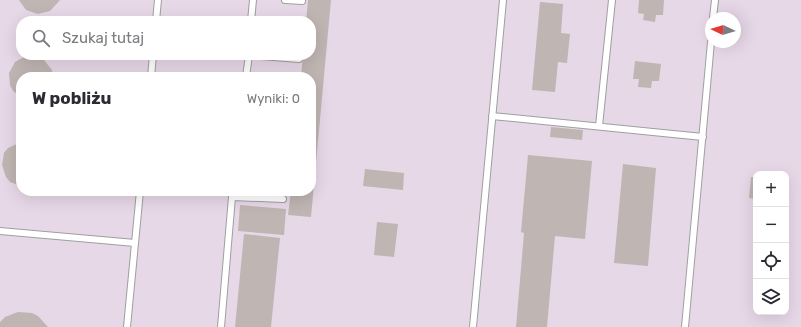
<!DOCTYPE html>
<html lang="pl">
<head>
<meta charset="utf-8">
<style>
  :root { --surface:#fff; --page:#f7f7f7; --text:#2b2b33; --muted:#7c7c81; --line:#e1e1e2 }
  body { margin:0; font-family:Rubik,sans-serif; background:var(--page); color:var(--text) }
  .controls { position:absolute; right:12px; bottom:12px; display:grid; overflow:hidden; border-radius:8px; box-shadow:0 4px 16px #0002 }
  .controls button { width:36px; height:36px; display:grid; place-items:center; padding:0; border:0; border-bottom:1px solid var(--line); background:var(--surface); color:var(--text); font:20px sans-serif }
  .compass { position:absolute; left:705px; top:12px; width:36px; height:36px; border-radius:50%; background:var(--surface); box-shadow:0 4px 16px #0002; rotate:274deg }
  .list { margin:0; padding:0; list-style:none }
  h2 { display:flex; justify-content:space-between; align-items:center; height:52px; margin:0; padding:0 16px; font-size:17px }
  h2 small { font-size:13px; font-weight:400; color:var(--muted) }
  .icon { flex:none; width:22px; height:22px; fill:none; stroke:currentColor; stroke-width:2; stroke-linecap:round; stroke-linejoin:round }
  .map { position:relative; flex:none; width:801px; height:327px; overflow:hidden }
  .search { position:absolute; background:var(--surface); box-shadow:0 4px 16px #0002; left:16px; top:16px; width:300px; height:44px; display:flex; align-items:center; gap:10px; box-sizing:border-box; padding:0 14px; border-radius:16px; color:var(--muted); font-size:15px }
  .panel { position:absolute; background:var(--surface); box-shadow:0 4px 16px #0002; left:16px; top:72px; width:300px; height:124px; border-radius:16px }
  .map>svg:first-child { display:block }
  .industrial { fill:#e7d8e7; fill-rule:evenodd }
  .building { fill:#bfb5b2 }
  .lines { fill:none; stroke-linecap:round; stroke-linejoin:round }
  .lane-casing { stroke:#9f9f9f; stroke-width:8 }
  .lane { stroke:#fff; stroke-width:6 }
</style>
</head>
<body>
<div class="map">
<svg width="801" height="327" viewBox="0 0 801 327">
  <rect width="100%" height="100%" fill="#efeae5"/>
  <path class="industrial" d="M0,0H801V327H0ZM711,18H735V42H711ZM21,21H311V55H21ZM21,77H311V191H21ZM756,174H786V312H756Z"/>
  <path class="building" d="M19,0H60L50,11L38,14L26,10Z
    M308,0H331L311,217L288,215L291,191H311V77H301L303,55H311V21H306Z
    M639,0H664L663,15H656L655,22L643,20L644,14L638,13Z
    M540,2L563,4L561,33L570,34L567,63L558,62L555,92L532,90Z
    M26,56H32L44,60L52,70L53,77H21V97L13,91L10,85L9,73L15,62Z
    M635,61L661,64L659,81H652L651,88L638,87L639,79H633Z
    M551,127L583,130L582,140L550,137Z
    M21,142V186L10,182L6,177L2,165L4,153L8,148Z
    M528,155L592,161L585,239L555,236L547,327H516L524,233L521,232Z
    M623,164L656,168L648,266L614,263Z
    M365,169L404,173L403,190L363,186Z
    M751,177H756V199L749,198Z
    M240,205L286,209L284,235L238,231Z
    M377,222L398,224L394,257L374,255Z
    M244,234L280,238L271,327H235Z
    M18,312L32,313L38,316L48,327H0V322L5,317Z"/>
  <g class="lines">
    <defs>
      <path id="lane" d="M285,0L302,1
        M713,18L715,0
        M156,21L158,0
        M251,21L253,0
        M249,55L299,59
        M151,77L153,55
        M246,77L249,55
        M492,116L703,137
        M599,126L612,0
        M232,191V197L283,199
        M0,231L135,243
        M127,327L140,191
        M221,327L232,197
        M473,327L503,0
        M685,327L711,42"/>
    </defs>
    <use href="#lane" class="lane-casing"/>
    <use href="#lane" class="lane"/>
  </g>
</svg>
<div class="controls">
<button>+</button>
<button>−</button>
<button><svg class="icon" aria-label="locate" viewBox="0 0 24 24"><circle cx="12" cy="12" r="6"/><path d="M12 2v4M12 18v4M2 12h4M18 12h4"/></svg></button>
<button><svg class="icon" aria-label="layers" viewBox="0 0 24 24"><path d="M12 4l9 5-9 5-9-5zM3 14l9 5 9-5"/></svg></button>
</div>
<svg class="compass" viewBox="-18 -18 36 36"><path d="M0-13l5 13h-10z" fill="#e53935"/><path d="M0 13l5-13h-10z" fill="#7c7c81"/></svg>
<div class="search"><svg class="icon" aria-label="search" viewBox="0 0 24 24"><circle cx="10" cy="10" r="6"/><path d="M15 15l6 6"/></svg>Szukaj tutaj</div>
<section class="panel">
<h2>W pobliżu<small>Wyniki: 0</small></h2>
<ul class="list">
</ul>
</section>
</div>
</body>
</html>
